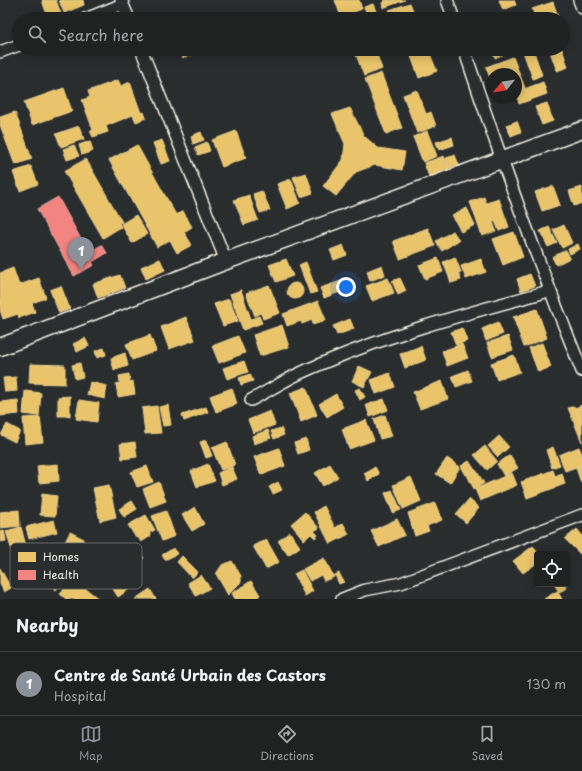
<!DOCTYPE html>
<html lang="en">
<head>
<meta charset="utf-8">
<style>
  :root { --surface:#202222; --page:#282a2a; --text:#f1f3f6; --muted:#a2a4a5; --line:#3d3f40; --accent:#8c9099 }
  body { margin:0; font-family:"Playpen Sans",sans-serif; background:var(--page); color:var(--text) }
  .controls { position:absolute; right:12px; bottom:12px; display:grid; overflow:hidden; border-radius:4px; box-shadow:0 2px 10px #0003 }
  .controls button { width:36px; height:36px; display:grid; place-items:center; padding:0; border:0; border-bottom:1px solid var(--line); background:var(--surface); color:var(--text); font:20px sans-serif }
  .compass { position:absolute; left:486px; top:68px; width:36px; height:36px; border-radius:50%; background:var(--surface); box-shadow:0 2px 10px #0003; rotate:240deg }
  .you { position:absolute; left:346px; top:287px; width:14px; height:14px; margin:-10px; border:3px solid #fff; border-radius:50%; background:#1a73e8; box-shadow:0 0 0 6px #1a73e833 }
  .badge { display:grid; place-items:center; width:26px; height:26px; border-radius:50%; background:var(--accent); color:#fff; font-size:13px; font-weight:700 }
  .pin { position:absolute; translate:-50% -33px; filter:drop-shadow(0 1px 2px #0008) }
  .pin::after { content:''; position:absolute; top:21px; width:14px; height:12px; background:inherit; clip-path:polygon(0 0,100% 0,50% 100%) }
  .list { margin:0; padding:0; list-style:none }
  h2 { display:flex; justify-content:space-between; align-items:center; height:52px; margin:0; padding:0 16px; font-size:17px }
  h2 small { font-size:13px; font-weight:400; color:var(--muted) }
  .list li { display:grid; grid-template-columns:26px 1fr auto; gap:12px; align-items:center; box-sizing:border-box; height:64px; padding:0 16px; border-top:1px solid var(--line) }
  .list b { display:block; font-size:15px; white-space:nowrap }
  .list p { margin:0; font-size:13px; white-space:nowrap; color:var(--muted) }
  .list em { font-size:13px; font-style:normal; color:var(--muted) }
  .icon { flex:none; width:22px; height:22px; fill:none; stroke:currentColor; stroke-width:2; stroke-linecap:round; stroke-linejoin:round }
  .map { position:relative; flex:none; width:582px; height:599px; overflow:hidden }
  .search { position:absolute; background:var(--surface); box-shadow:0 2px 10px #0003; left:12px; right:12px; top:12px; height:44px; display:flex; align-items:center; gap:10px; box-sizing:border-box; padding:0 14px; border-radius:22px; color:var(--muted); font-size:15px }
  .sheet { height:116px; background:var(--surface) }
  nav { display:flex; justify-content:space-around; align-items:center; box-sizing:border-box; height:56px; border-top:1px solid var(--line); background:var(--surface); font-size:11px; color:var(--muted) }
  nav a { display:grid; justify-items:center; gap:2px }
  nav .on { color:var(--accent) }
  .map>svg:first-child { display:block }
  .homes { fill:#e9c46a; stroke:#ecd290 }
  .health { fill:#f28482; stroke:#f3a5a1 }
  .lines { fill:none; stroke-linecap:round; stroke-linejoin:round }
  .street-casing { stroke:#f4f1e8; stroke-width:14 }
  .secondary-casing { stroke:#f4f1e8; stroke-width:19 }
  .street { stroke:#2a2d2e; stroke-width:11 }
  .secondary { stroke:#2a2d2e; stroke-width:16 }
  .key { fill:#2a2d2e; stroke:#676866; stroke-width:1 }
  .key-label { font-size:11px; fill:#f4f1e8 }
</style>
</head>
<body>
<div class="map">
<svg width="582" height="599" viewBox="0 0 582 599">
  <rect width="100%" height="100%" fill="#2a2d2e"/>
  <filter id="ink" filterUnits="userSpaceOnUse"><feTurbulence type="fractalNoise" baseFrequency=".025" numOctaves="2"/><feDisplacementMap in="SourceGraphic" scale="8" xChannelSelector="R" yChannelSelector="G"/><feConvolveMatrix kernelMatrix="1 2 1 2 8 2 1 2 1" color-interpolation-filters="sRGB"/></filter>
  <g filter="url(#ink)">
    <path class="homes" d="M42,0H56L61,14L48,18Z
      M59,0H83L84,5L64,13Z
      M335,0H359L362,9L341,17Z
      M385,0H405L383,8L382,3Z
      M499,0H514L516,5L503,10Z
      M553,2L559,19H536L532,9Z
      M410,3L416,18L393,19L389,10Z
      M373,4L376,11L367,14L364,7Z
      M179,49H193L195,54L183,58Z
      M354,49H375L382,69L364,76Z
      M414,49H428L437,71L419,78L409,51Z
      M492,49H511L512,51L495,58Z
      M522,49H533L542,75L533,79Z
      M549,49H562L568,67L557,71Z
      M513,57L525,88L516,91V74H492V84L486,67Z
      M381,73L402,128L386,134L365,79Z
      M118,80L121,86L130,82L141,113L144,112L146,118L136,122L133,115L106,126L108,132L93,137L90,131L93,130L82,100L90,97L88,91Z
      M543,82L547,94L519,104L516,92Z
      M64,88L72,111L32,125L24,102Z
      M417,90L426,114L431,112L436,126L417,133L403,95Z
      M547,103L553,121L542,125L535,107Z
      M350,108L364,136L378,148L405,152L402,170L375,165L356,172L336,196L323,186L343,160L345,144L332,114Z
      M15,112L32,159L15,165L0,125V117Z
      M517,121L521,132L511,136L506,125Z
      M79,126L84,139L61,147L56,134Z
      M236,131L246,158L222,167L212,140Z
      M427,131L437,156L423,162L413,137Z
      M201,132L204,140L193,144L191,136Z
      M452,137L454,145L439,150L436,142Z
      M162,140L170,161L161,164L153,143Z
      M90,141L93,151L82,155L79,145Z
      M207,142L210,151L198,155L195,147Z
      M74,145L79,156L67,160L63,149Z
      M137,145L176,215L183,211L192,227L184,232L192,245L177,253L170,240L157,247L109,160Z
      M455,155L459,165L449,168L446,158Z
      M444,156L449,169L429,177L424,163Z
      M86,159L122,222L119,223L121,227L103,238L64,171Z
      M31,166L38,184L20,191L13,172Z
      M306,173L313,193L301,197L293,177Z
      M291,179L300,203L287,209L277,184Z
      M553,186L560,205L542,211L535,192Z
      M582,187V203L574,206L569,191Z
      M262,191L270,210L260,213L253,194Z
      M249,195L258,220L244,225L234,200Z
      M484,197L486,203L499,199L509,227L499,231L495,221L493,222L496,231L482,236L470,202Z
      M467,208L475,225L461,232L452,215Z
      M136,215L147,234L132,243L121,224Z
      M564,225L572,243L562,248L553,230Z
      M549,227L557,243L548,247L540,231Z
      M428,228L435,246L400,259L393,241Z
      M453,231L459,240L442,251L436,241Z
      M514,232L523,257L503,265L493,239Z
      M578,244L580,249L570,254L568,249Z
      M343,245L347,255L334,260L330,250Z
      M566,250L570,258L556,265L552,257Z
      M455,257L461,272L449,277L443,262Z
      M438,258L443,272L425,279L419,265Z
      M160,259L165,270L146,279L141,267Z
      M286,259L293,276L276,282L269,265Z
      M481,259L486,272L466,279L461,266Z
      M306,262L317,292L310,294L299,265Z
      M382,265L385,275L370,281L367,271Z
      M13,268L19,285L39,278L46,298L32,303L35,312L19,318L18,314L3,319L0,310V273Z
      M459,274L461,280L451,283L449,277Z
      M530,274L535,286L521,291L517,279Z
      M120,275L125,288L98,298L93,284Z
      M388,278L394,293L372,301L366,286Z
      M400,278L406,291L398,295L392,281Z
      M341,281L345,290L324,298L320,288Z
      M287 291a8 8 0 1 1 16 0a8 8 0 1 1-16 0Z
      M269,285L280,313L263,319L261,313L255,316L246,293Z
      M61,286L70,309L59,313L50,290Z
      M241,290L251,319L259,316L262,323L243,330L230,294Z
      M229,299L238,321L223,326L214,304Z
      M318,301L326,320L313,325L312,320L302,324L301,321L287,326L283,314Z
      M537,309L547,338L524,347L513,317Z
      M186,317L195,340L169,349L161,327Z
      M350,319L354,329L337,335L333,326Z
      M498,322L503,334L486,341L482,329Z
      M282,325L289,347L260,356L253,335Z
      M462,328L467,341L456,345L451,332Z
      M150,335L156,351L132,360L126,344Z
      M238,336L245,353L219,363L212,346Z
      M508,336L513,350L492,357L487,343Z
      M85,338L89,346L77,352L73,344Z
      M542,343L551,367L538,372L529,348Z
      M462,344L468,358L447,366L442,351Z
      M421,346L426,360L405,368L400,354Z
      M104,348L106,355L97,358L95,351Z
      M125,353L128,366L114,370L111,358Z
      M514,355L520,372L497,380L491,363Z
      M244,361L248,372L227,379L223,368Z
      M80,363L83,377L75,379L72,365Z
      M30,364L65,365V384L29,383Z
      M359,366L372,372L364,387L352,381Z
      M468,370L472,381L456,387L452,376Z
      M390,373L395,387L376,394L371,380Z
      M129,374L130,382L133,381L135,394L118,397L116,384L120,383L119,376Z
      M250,374L253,381L241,385L239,378Z
      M16,377L17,391L5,392L3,378Z
      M442,381L448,399L420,409L413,392Z
      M90,382L107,386L105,399L87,395Z
      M306,387L317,415L301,422L290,393Z
      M232,388L237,404L216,412L210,396Z
      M360,388L365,397L360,400L355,390Z
      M25,391L41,393L39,416L23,414Z
      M336,394L343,407L327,417L319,404Z
      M70,396V416H58V397Z
      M384,399L388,410L370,417L366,405Z
      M18,400L19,414L0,416V402Z
      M79,400L99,403L97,422L76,419Z
      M168,405L171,425L163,426L159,407Z
      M582,405V424L575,408Z
      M157,406L161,433L145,434L142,408Z
      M574,406L582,424V442L568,408Z
      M206,407L208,412L184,421L182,415Z
      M270,411L275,425L253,433L248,420Z
      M385,415L392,436L380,439L374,419Z
      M40,417L43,442L25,444L23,418Z
      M366,420L374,440L349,449L342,429Z
      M7,424L20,431L15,442L1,435Z
      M281,428L284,435L274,439L271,431Z
      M268,430L271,438L254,444L252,436Z
      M499,436L509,447L498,457L488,446Z
      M306,439L309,450L298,454L294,443Z
      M206,440L212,456L206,458L200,442Z
      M135,442L137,457L122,459L120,444Z
      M227,442L235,465L221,470L212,448Z
      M485,446L497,461L487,470L474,455Z
      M553,447L560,465L552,468L546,450Z
      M579,447L582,454V465L565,471L559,455Z
      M279,448L285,466L261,475L254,457Z
      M510,455L518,468L504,476L497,464Z
      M447,458L460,467L450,483L436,474Z
      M469,461L475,470L466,475L461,466Z
      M58,464L59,481L39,483L37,466Z
      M208,464L215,481L197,487L191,471Z
      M330,464L338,477L323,486L315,473Z
      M582,465V483H581L576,468Z
      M147,466L153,482L137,487L131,472Z
      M232,467L237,479L222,485L218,473Z
      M375,467L379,474L368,481L364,473Z
      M476,470L484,483L474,489L467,475Z
      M553,470L555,476L562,473L565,484L527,498L521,482Z
      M512,473L517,485L480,501L475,489Z
      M411,477L421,501L403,509L393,485Z
      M159,482L166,501L150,507L143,489Z
      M278,482L282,490L273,494L269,487Z
      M109,485L116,517L100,521L93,488Z
      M392,490L401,510L393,513L385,493Z
      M42,494L57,496L55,516L40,515Z
      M469,499L479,508L466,523L456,514Z
      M132,501L137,509L124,517L119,509Z
      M435,503L442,520L427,526L429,531L415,536L408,513Z
      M324,506L335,528L343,523L349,534L330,544L314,512Z
      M195,507L204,524L192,531L182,515Z
      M19,510L20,526L0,528V512Z
      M166,511L175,536L162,541L152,516Z
      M305,512L319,528L314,531L318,535L315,538L311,534L304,540L291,524Z
      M146,515L155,530L149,533L151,536L141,542L138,537L136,538L128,525Z
      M397,519L405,535L379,547L371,531Z
      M54,520L57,532L29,539L26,527Z
      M21,527L27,550L13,555L6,531Z
      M577,529L582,535V556L565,539Z
      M4,530L6,541L0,542V531Z
      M70,532L84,539L76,554L62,548Z
      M290,532L300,547L288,555L278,541Z
      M266,539L279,562L266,569L253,546Z
      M134,544L144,558L127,569L118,554Z
      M533,546L540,554H537V563L523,573L513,561Z
      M174,548L177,554L165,560L162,555Z
      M182,556L198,572L192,578L177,562Z
      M324,558L334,577L324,581L321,575L310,581L303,569Z
      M59,559L72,569L56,590L43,580Z
      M118,561L134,586L118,597L102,571Z
      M232,561L241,576V582L228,595L216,574L222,565Z
      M0,568L11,588L4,592L0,584Z
      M302,570L313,591L305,596L294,574Z
      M339,573L344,582L339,584L335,575Z
      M201,575L210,588L196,596L188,583Z
      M73,579L99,599H66L60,594Z
      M251,581L260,595L255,599H235L232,593Z
      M554,584H564L567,588L559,592Z
      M150,589L156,599H135Z
      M557,591L562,599H544Z"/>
    <path class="health" d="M58,197L88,252L102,245L107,253L92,262L94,265L74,276L37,209Z"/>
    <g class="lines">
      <defs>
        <path id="street" d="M121,0L129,19
          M447,0L454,19
          M579,0L582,8
          M85,19L123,4
          M141,49L226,261
          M464,49C500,158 539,265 582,371
          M0,52L19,45
          M251,400C270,390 288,378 307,370C385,335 468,313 549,291
          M342,599L365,590L401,583L582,515"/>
        <path id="secondary" d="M0,347L226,261L582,130"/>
      </defs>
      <use href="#street" class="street-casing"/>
      <use href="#secondary" class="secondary-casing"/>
      <use href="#street" class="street"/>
      <use href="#secondary" class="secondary"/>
    </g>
  </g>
  <rect x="10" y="543" width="132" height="46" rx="6" class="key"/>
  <rect x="18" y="552" width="18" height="10" fill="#e9c46a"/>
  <rect x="18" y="570" width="18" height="10" fill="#f28482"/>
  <g class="key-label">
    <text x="43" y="561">Homes</text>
    <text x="43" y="579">Health</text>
  </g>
</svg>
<div class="controls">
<button><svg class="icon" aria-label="locate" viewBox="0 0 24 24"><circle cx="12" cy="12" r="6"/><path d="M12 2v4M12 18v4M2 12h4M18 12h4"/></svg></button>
</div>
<svg class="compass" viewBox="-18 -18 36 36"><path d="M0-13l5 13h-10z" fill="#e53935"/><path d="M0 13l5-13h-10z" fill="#a2a4a5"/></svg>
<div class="you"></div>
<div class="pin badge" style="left:81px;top:270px">1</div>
<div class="search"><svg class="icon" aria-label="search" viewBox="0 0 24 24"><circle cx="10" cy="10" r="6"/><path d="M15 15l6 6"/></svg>Search here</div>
</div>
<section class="sheet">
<h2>Nearby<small></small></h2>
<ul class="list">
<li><span class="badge">1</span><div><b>Centre de Santé Urbain des Castors</b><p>Hospital</p></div><em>130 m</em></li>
</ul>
</section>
<nav>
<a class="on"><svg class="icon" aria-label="map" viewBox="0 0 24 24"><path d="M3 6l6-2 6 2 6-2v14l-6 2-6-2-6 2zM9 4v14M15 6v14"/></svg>Map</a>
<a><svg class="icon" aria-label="directions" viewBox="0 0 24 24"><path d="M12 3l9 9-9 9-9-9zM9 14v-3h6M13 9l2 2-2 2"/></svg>Directions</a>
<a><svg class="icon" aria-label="saved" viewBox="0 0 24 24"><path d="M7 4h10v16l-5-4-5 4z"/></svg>Saved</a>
</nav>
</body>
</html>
